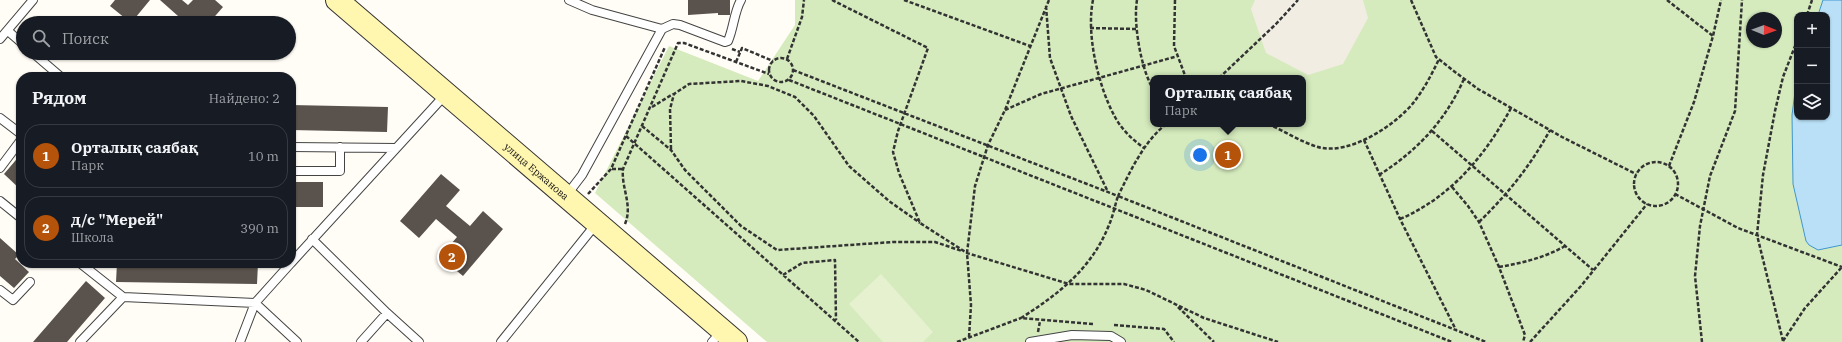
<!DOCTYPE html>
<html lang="ru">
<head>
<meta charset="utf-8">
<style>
  :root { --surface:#171b24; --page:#20242c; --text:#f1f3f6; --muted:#9ea1a6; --line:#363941; --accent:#b45309 }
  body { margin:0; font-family:"IBM Plex Serif",serif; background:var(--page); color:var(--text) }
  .controls { position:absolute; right:12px; top:12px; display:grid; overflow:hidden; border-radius:8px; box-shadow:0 1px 3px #0004 }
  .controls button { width:36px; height:36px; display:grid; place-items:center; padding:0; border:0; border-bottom:1px solid var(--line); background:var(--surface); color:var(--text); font:20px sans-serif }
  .compass { position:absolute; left:1746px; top:12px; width:36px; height:36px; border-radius:50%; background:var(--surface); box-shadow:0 1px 3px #0004; rotate:91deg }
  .you { position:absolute; left:1200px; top:155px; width:14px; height:14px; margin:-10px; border:3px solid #fff; border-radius:50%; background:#1a73e8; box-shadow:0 0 0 6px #1a73e833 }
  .badge { display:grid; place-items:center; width:26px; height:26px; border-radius:50%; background:var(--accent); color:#fff; font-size:13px; font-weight:700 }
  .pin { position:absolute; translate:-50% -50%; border:2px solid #fff; box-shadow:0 1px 4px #0006 }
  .popup { position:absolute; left:1150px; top:75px; width:156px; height:52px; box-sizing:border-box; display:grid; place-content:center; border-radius:8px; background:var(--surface); filter:drop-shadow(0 1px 3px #0005); font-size:13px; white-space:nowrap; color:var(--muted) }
  .popup b { font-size:15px; color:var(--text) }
  .popup::after { content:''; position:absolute; left:50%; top:100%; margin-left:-8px; border:8px solid transparent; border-top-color:var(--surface) }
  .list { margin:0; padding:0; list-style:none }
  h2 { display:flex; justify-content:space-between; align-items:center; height:52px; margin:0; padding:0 16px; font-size:17px }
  h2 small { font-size:13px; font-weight:400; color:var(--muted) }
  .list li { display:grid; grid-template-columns:26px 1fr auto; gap:12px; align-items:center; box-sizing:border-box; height:64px; margin:0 8px 8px; padding:0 8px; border:1px solid var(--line); border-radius:16px }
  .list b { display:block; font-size:15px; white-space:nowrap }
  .list p { margin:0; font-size:13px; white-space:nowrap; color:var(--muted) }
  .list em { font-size:13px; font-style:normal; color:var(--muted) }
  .icon { flex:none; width:22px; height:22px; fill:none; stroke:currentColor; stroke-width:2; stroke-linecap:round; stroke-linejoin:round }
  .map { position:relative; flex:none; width:1842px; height:342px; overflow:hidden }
  .search { position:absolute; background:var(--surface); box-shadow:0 1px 3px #0004; left:16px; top:16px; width:280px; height:44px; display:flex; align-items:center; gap:10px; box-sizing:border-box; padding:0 14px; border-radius:22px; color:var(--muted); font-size:15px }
  .panel { position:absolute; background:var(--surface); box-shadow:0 1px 3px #0004; left:16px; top:72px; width:280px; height:196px; border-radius:16px }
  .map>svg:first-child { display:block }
  .green { fill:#d5ebbd; fill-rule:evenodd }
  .pitch { fill:#e6f2cf }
  .plaza { fill:#f1ede2 }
  .water { fill:#b9e0f7; stroke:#3f96cf }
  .building { fill:#5a524d }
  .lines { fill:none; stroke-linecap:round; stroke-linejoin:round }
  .lane-casing { stroke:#444; stroke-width:10 }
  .secondary-casing { stroke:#333; stroke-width:24 }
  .path { stroke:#333; stroke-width:2.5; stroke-dasharray:4 2; stroke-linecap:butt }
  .lane { stroke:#fff; stroke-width:8 }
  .secondary { stroke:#fff6b0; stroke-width:22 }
  .labels { text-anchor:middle; stroke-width:4; stroke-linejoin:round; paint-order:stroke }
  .street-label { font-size:10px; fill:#111; stroke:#fff }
</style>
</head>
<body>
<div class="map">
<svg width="1842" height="342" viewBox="0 0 1842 342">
  <rect width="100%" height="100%" fill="#fffdf5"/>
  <path class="green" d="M795,0H1842V342H767L595,193L669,46L758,81L795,25ZM1797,15H1827V117H1797ZM1752,18H1776V42H1752ZM1153,78H1303V124H1153Z"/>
  <path class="pitch" d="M881,274L933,332L923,342H883L849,304Z"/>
  <path class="plaza" d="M1255,0H1363L1368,18L1343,64L1308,75L1266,53L1251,9Z"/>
  <path class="water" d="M1823,0H1842V245L1818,250L1809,245L1806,241L1793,184L1792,115L1797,77V117H1827V15H1818Z"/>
  <path class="building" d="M115,0H150L131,23L110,6Z
    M160,0H182L188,5L193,0H215L223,7L209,23H173L178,16Z
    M688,0H730V15H718V13L688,15Z
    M291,105L388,107L387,132L291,130Z
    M21,154V190L4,174Z
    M441,174L460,190L446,206L470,226L483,211L503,229L463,276L440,257L457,237L436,219L419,238L400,221Z
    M291,182H323V207H291Z
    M0,238L19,255L15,259L29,272L14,288L0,276Z
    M117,263H258L257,284L116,282Z
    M86,281L105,298L67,342H33Z"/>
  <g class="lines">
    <defs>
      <path id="lane" d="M569,0L592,10L662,29
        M8,31L23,44
        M0,39L33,0
        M33,53L61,77
        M0,118L21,134
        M291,147L396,148
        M0,168L21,140
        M291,171H340V147
        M566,196L582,175L662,29L673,24L680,25L725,42L728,41C734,27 734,12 741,0
        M0,201L21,218
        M312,239L387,313L419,342
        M80,263L123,297
        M291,263L445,95
        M0,290L13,300L30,282
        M80,342L123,297L255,303L291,263
        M240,342L255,303L297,342
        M361,342L387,313
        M501,342L596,224
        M712,342L722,331
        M1030,342L1072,335L1111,336L1121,342"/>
      <g id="secondary">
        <path id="s1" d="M337,0L736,342"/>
      </g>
    </defs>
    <use href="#lane" class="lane-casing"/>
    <use href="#secondary" class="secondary-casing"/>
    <path class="path" d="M832,0L928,48L898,131L893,152L899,173L920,223L967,253L1069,284H1124L1146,290L1204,318L1278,342
      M904,0L1030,46
      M1093,0C1086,34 1098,86 1115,117C1122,130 1133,140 1144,148
      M1137,0C1133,23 1141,69 1153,89
      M1175,0L1174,46L1186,78
      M1411,0L1436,57L1455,72L1478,89L1562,137L1636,174
      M1667,0L1713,36
      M1046,6L1050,58L1071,116L1108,192
      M1807,15L1812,0
      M1090,28L1137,29
      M732,49L740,52
      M769 70a12 12 0 1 1 24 0a12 12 0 1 1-24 0Z
      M787,59L802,17L804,0
      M736,62L742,48L773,61
      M793,70L1118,196C1131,170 1143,143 1166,124
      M1219,78L1276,24L1298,0
      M789,80L1452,342
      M652,107L673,94
      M1005,110L1041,94L1178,56
      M1268,124C1284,131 1301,142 1318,147C1349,156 1396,125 1414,102C1424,89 1432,74 1439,59
      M642,126L671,150L685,170L741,226L777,250L893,242H935L962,251
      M1432,131L1593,270
      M626,136L859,342
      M1364,140L1400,219L1456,330
      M671,149L670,109L674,94L689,84L741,81L768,86L795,97L814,116L849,166L889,201L920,223
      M1634 184a22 22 0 1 1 44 0a22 22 0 1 1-44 0Z
      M1669,166L1694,102L1713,36L1721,0
      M612,169H623
      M1379,175C1418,150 1445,121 1464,79
      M1452,187L1468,206L1479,222L1499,267L1525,335L1523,342
      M588,194L611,169L665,47
      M1675,194L1738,228L1842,267
      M1400,219C1451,197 1485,156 1511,108
      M1479,222C1507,195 1531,165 1550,130
      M625,224C633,205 621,188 623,169L678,43H684L769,74
      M1499,267C1522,263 1544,258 1565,246
      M783,275L802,263L835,260L836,320
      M1178,307L1214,342
      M1093,324L1021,318C1059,294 1092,268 1109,225C1113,216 1115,205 1118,196L1486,342
      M1114,325L1164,329L1174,342
      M1038,332L1040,321
      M969,337L971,305L967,253L975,186L988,145L1005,110L1049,0
      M1783,341L1757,235L1763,175L1775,111L1783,77L1797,41
      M1783,341L1805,308L1842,267
      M957,342L1021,318
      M1530,342L1581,286L1647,204
      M1702,342L1695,276L1700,226L1710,176L1735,111L1742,0"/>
    <use href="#lane" class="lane"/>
    <use href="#secondary" class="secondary"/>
  </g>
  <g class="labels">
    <g class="street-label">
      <text dy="4" stroke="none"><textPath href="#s1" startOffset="263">улица Ержанова</textPath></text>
    </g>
  </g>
</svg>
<div class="controls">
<button>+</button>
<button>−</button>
<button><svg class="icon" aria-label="layers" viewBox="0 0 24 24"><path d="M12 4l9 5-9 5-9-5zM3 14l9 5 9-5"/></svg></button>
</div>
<svg class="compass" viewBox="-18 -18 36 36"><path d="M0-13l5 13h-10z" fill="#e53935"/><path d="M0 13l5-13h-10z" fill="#9ea1a6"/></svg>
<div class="you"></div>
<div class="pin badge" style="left:1228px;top:155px">1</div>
<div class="popup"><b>Орталық саябақ</b>Парк</div>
<div class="pin badge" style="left:452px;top:257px">2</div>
<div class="search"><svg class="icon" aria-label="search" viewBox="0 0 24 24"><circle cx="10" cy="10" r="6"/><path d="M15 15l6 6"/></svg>Поиск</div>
<section class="panel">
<h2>Рядом<small>Найдено: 2</small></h2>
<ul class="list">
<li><span class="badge">1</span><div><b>Орталық саябақ</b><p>Парк</p></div><em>10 m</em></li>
<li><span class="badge">2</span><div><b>д/с &quot;Мерей&quot;</b><p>Школа</p></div><em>390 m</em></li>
</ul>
</section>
</div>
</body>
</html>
